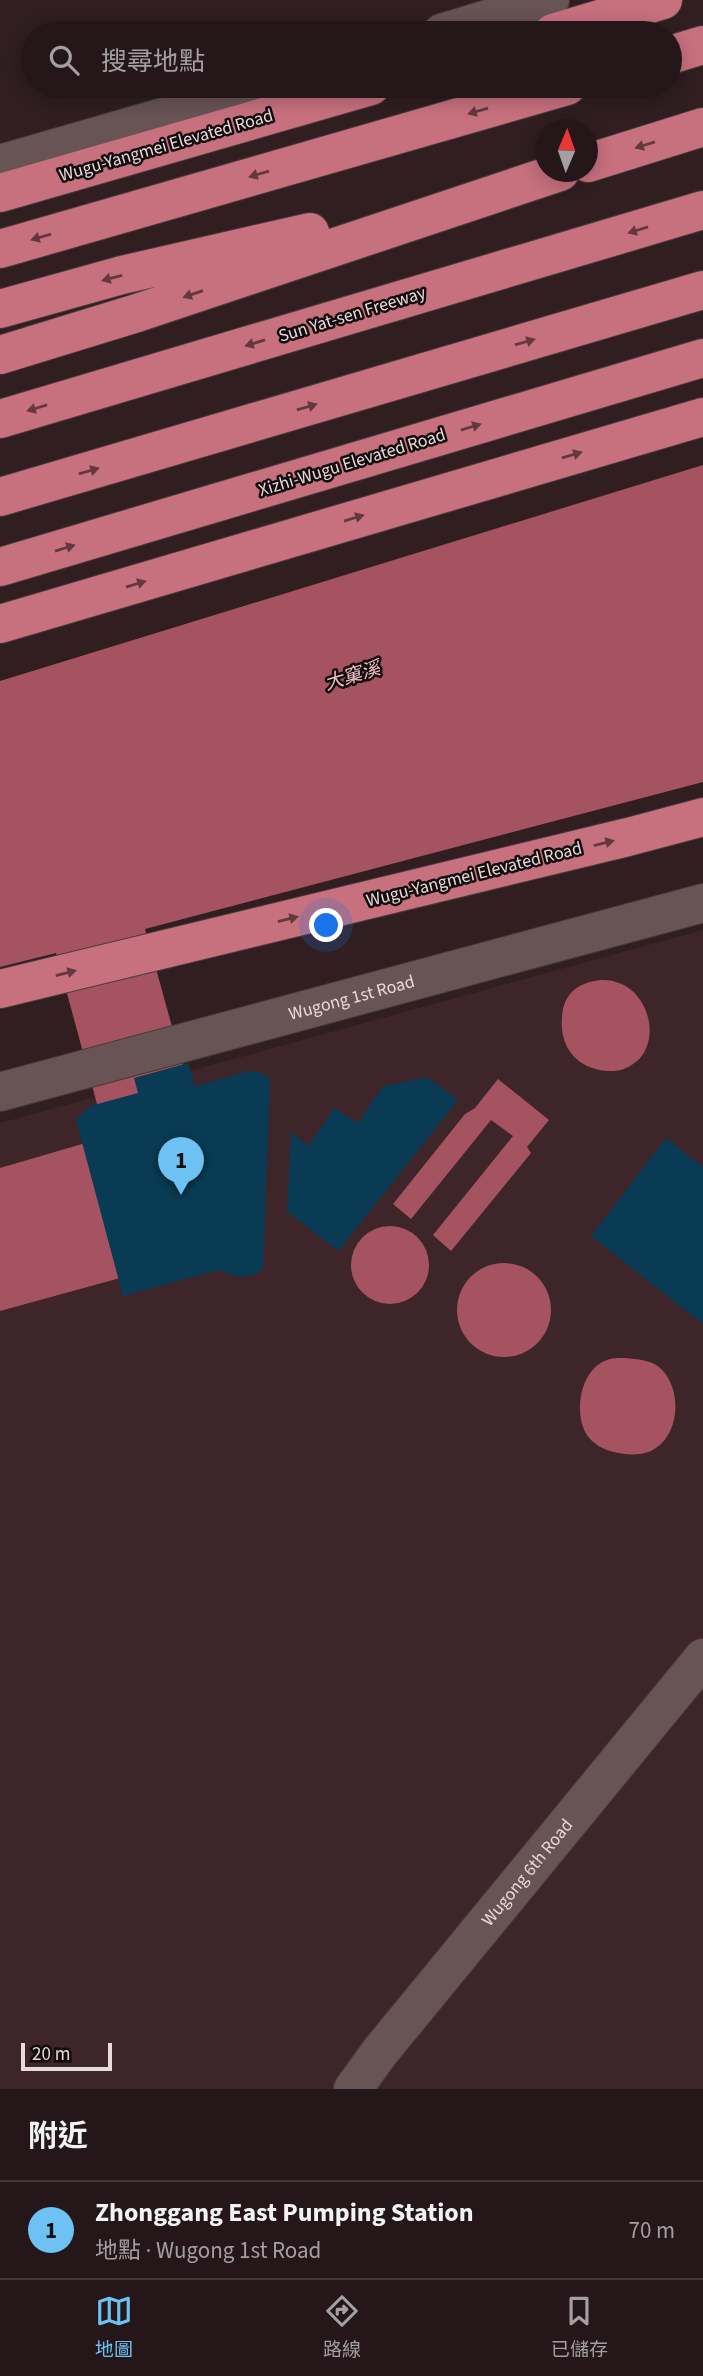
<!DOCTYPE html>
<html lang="zh-TW">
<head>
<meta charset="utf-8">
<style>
  :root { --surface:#241619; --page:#2c1f22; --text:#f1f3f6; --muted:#a39fa2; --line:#413538; --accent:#6dc2f3 }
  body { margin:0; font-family:"Source Sans 3","Noto Sans TC",sans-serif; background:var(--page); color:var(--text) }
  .compass { position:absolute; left:535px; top:119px; width:63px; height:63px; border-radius:50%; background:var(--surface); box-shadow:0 4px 18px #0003; rotate:2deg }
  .scale { position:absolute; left:21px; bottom:18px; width:91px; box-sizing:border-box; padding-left:7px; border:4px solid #e7dadb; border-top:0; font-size:19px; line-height:24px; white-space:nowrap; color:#e7dadb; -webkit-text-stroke:5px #130b0c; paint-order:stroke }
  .you { position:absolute; left:327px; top:926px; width:24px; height:24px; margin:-18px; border:5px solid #fff; border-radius:50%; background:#1a73e8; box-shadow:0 0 0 10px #1a73e833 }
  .badge { display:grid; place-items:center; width:46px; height:46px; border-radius:50%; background:var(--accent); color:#111; font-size:23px; font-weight:700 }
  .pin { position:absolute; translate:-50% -58px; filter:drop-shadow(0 2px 4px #0008) }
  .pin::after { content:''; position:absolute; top:37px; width:24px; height:21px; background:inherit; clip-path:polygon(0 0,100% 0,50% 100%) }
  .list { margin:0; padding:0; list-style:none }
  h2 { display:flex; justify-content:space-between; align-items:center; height:91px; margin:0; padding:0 28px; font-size:30px }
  h2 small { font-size:23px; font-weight:400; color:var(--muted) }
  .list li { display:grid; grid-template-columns:46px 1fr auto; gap:21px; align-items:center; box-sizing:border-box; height:98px; padding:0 28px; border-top:2px solid var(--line) }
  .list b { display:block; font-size:26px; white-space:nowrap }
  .list p { margin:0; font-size:23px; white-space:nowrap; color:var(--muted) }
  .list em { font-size:23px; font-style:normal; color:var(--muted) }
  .icon { flex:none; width:38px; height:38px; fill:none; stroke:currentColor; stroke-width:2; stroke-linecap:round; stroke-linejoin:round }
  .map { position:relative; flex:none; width:703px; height:2089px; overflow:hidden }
  .search { position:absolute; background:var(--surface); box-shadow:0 4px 18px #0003; left:21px; right:21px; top:21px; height:77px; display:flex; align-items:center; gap:18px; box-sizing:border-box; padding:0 24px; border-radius:38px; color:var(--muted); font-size:26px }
  .sheet { height:189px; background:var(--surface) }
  nav { display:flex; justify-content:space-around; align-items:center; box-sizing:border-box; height:98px; border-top:2px solid var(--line); background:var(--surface); font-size:19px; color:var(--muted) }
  nav a { display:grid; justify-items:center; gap:4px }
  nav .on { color:var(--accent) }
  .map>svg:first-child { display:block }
  .built { fill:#3d2529 }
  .water { fill:#a65361 }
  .building { fill:#093c54 }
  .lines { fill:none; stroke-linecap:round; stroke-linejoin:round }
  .minor-casing { stroke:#493a3c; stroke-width:40 }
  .highway-casing { stroke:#493a3c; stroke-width:40 }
  .minor { stroke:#685355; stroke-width:38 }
  .highway { stroke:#c7707e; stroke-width:38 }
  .oneway { fill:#64383f }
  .labels { text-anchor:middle; stroke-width:5; stroke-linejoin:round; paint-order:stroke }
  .street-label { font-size:18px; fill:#e7dadb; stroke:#130b0c }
  .water-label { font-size:19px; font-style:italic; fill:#f0c0c5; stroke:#130b0c }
</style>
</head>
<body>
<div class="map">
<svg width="703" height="2089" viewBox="0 0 703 2089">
  <rect width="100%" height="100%" fill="#301e21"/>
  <path class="built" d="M703,930V2089H0V1123Z"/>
  <path class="water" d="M703,465V782L145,929L233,1247L0,1311V1168L106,1137L56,953L0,967V681Z
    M600,980C605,980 611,980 616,982C646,990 660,1033 641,1057C634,1065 623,1071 613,1071C581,1072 559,1050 562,1018C562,1009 565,999 571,993C579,984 589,982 600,980Z
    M498,1079L549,1120L527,1147L531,1153L451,1251L433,1235L513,1136L491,1120L411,1219L393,1204L465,1114L475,1108Z
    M351 1265a39 39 0 1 1 78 0a39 39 0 1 1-78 0Z
    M457 1310a47 47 0 1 1 94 0a47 47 0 1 1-94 0Z
    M623,1358C636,1359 648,1359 659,1367C683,1387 681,1437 651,1451C639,1456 626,1455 614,1452C604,1450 593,1444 587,1435C573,1414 580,1369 607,1360C612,1358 618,1358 623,1358Z"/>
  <path class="building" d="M188,1063L195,1086L250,1071L261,1073L270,1079L263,1269L252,1276L237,1277L219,1270L123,1296L76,1120L90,1106L138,1093L134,1078Z
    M428,1077L458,1100L338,1251L287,1211L291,1132L308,1146L334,1108L358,1123L383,1086Z
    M666,1138L703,1167V1324L591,1236Z"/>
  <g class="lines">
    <defs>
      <g id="minor">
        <path d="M442,33L550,0"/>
        <path d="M0,164L271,86"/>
        <path id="s1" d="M0,1092L703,903"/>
        <path id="s2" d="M353,2089L379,2053L703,1658"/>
      </g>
      <path id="highway" d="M553,33L663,0
        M670,55L703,45
        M588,163L703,127
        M0,193L371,86
        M0,249L567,86
        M0,309L122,275L310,232
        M0,355L137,313L560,172
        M0,419L703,210
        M0,497L703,290
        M0,567L703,358
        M0,624L703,417
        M0,989L628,837L703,817"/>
    </defs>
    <use href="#minor" class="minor-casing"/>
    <use href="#highway" class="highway-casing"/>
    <use href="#minor" class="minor"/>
    <use href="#highway" class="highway"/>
  </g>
  <defs><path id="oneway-solid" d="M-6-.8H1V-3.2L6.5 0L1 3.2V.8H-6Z" transform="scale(1.75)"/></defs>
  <g class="oneway">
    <use href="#oneway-solid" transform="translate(478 111) rotate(164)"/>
    <use href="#oneway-solid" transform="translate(645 145) rotate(163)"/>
    <use href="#oneway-solid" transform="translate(259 174) rotate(164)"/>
    <use href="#oneway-solid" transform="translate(638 230) rotate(163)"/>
    <use href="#oneway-solid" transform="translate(41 237) rotate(164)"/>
    <use href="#oneway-solid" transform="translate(112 278) rotate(165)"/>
    <use href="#oneway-solid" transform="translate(193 294) rotate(161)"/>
    <use href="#oneway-solid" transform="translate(525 342) rotate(-16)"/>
    <use href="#oneway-solid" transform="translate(255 343) rotate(163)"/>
    <use href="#oneway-solid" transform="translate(307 407) rotate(-16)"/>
    <use href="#oneway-solid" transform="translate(37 408) rotate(163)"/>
    <use href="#oneway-solid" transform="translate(471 427) rotate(-17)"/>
    <use href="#oneway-solid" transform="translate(572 455) rotate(-16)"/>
    <use href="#oneway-solid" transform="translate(89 471) rotate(-16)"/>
    <use href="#oneway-solid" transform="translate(354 518) rotate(-17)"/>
    <use href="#oneway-solid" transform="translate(65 548) rotate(-17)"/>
    <use href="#oneway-solid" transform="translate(136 584) rotate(-17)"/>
    <use href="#oneway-solid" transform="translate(604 843) rotate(-14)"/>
    <use href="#oneway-solid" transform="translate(288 919) rotate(-14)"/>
    <use href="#oneway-solid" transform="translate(66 973) rotate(-14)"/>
  </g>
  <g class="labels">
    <g class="street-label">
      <text transform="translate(166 145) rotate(-16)" y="6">Wugu-Yangmei Elevated Road</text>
      <text transform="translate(352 314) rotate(-17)" y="6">Sun Yat-sen Freeway</text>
      <text transform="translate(352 462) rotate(-17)" y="6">Xizhi-Wugu Elevated Road</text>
      <text transform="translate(474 874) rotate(-14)" y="6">Wugu-Yangmei Elevated Road</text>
      <text dy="6" stroke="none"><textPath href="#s1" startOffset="364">Wugong 1st Road</textPath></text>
      <text dy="6" stroke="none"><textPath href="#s2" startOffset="278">Wugong 6th Road</textPath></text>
    </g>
    <g class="water-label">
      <text transform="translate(352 675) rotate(-17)" y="7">大窠溪</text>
    </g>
  </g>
</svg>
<svg class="compass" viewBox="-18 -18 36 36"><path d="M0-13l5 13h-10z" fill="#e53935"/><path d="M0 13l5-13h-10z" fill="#a39fa2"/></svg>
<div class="scale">20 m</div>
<div class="you"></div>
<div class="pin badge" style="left:181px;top:1195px">1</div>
<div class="search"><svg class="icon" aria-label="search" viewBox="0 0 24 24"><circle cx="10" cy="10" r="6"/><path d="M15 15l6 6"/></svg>搜尋地點</div>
</div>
<section class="sheet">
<h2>附近<small></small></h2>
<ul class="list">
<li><span class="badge">1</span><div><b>Zhonggang East Pumping Station</b><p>地點 · Wugong 1st Road</p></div><em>70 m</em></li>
</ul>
</section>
<nav>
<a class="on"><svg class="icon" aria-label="map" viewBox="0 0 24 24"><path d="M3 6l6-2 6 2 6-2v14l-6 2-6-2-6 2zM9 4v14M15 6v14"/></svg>地圖</a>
<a><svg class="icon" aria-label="directions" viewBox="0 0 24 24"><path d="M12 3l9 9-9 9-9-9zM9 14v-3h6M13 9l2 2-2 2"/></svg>路線</a>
<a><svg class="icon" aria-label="saved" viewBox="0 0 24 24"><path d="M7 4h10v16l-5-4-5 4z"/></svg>已儲存</a>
</nav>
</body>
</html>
